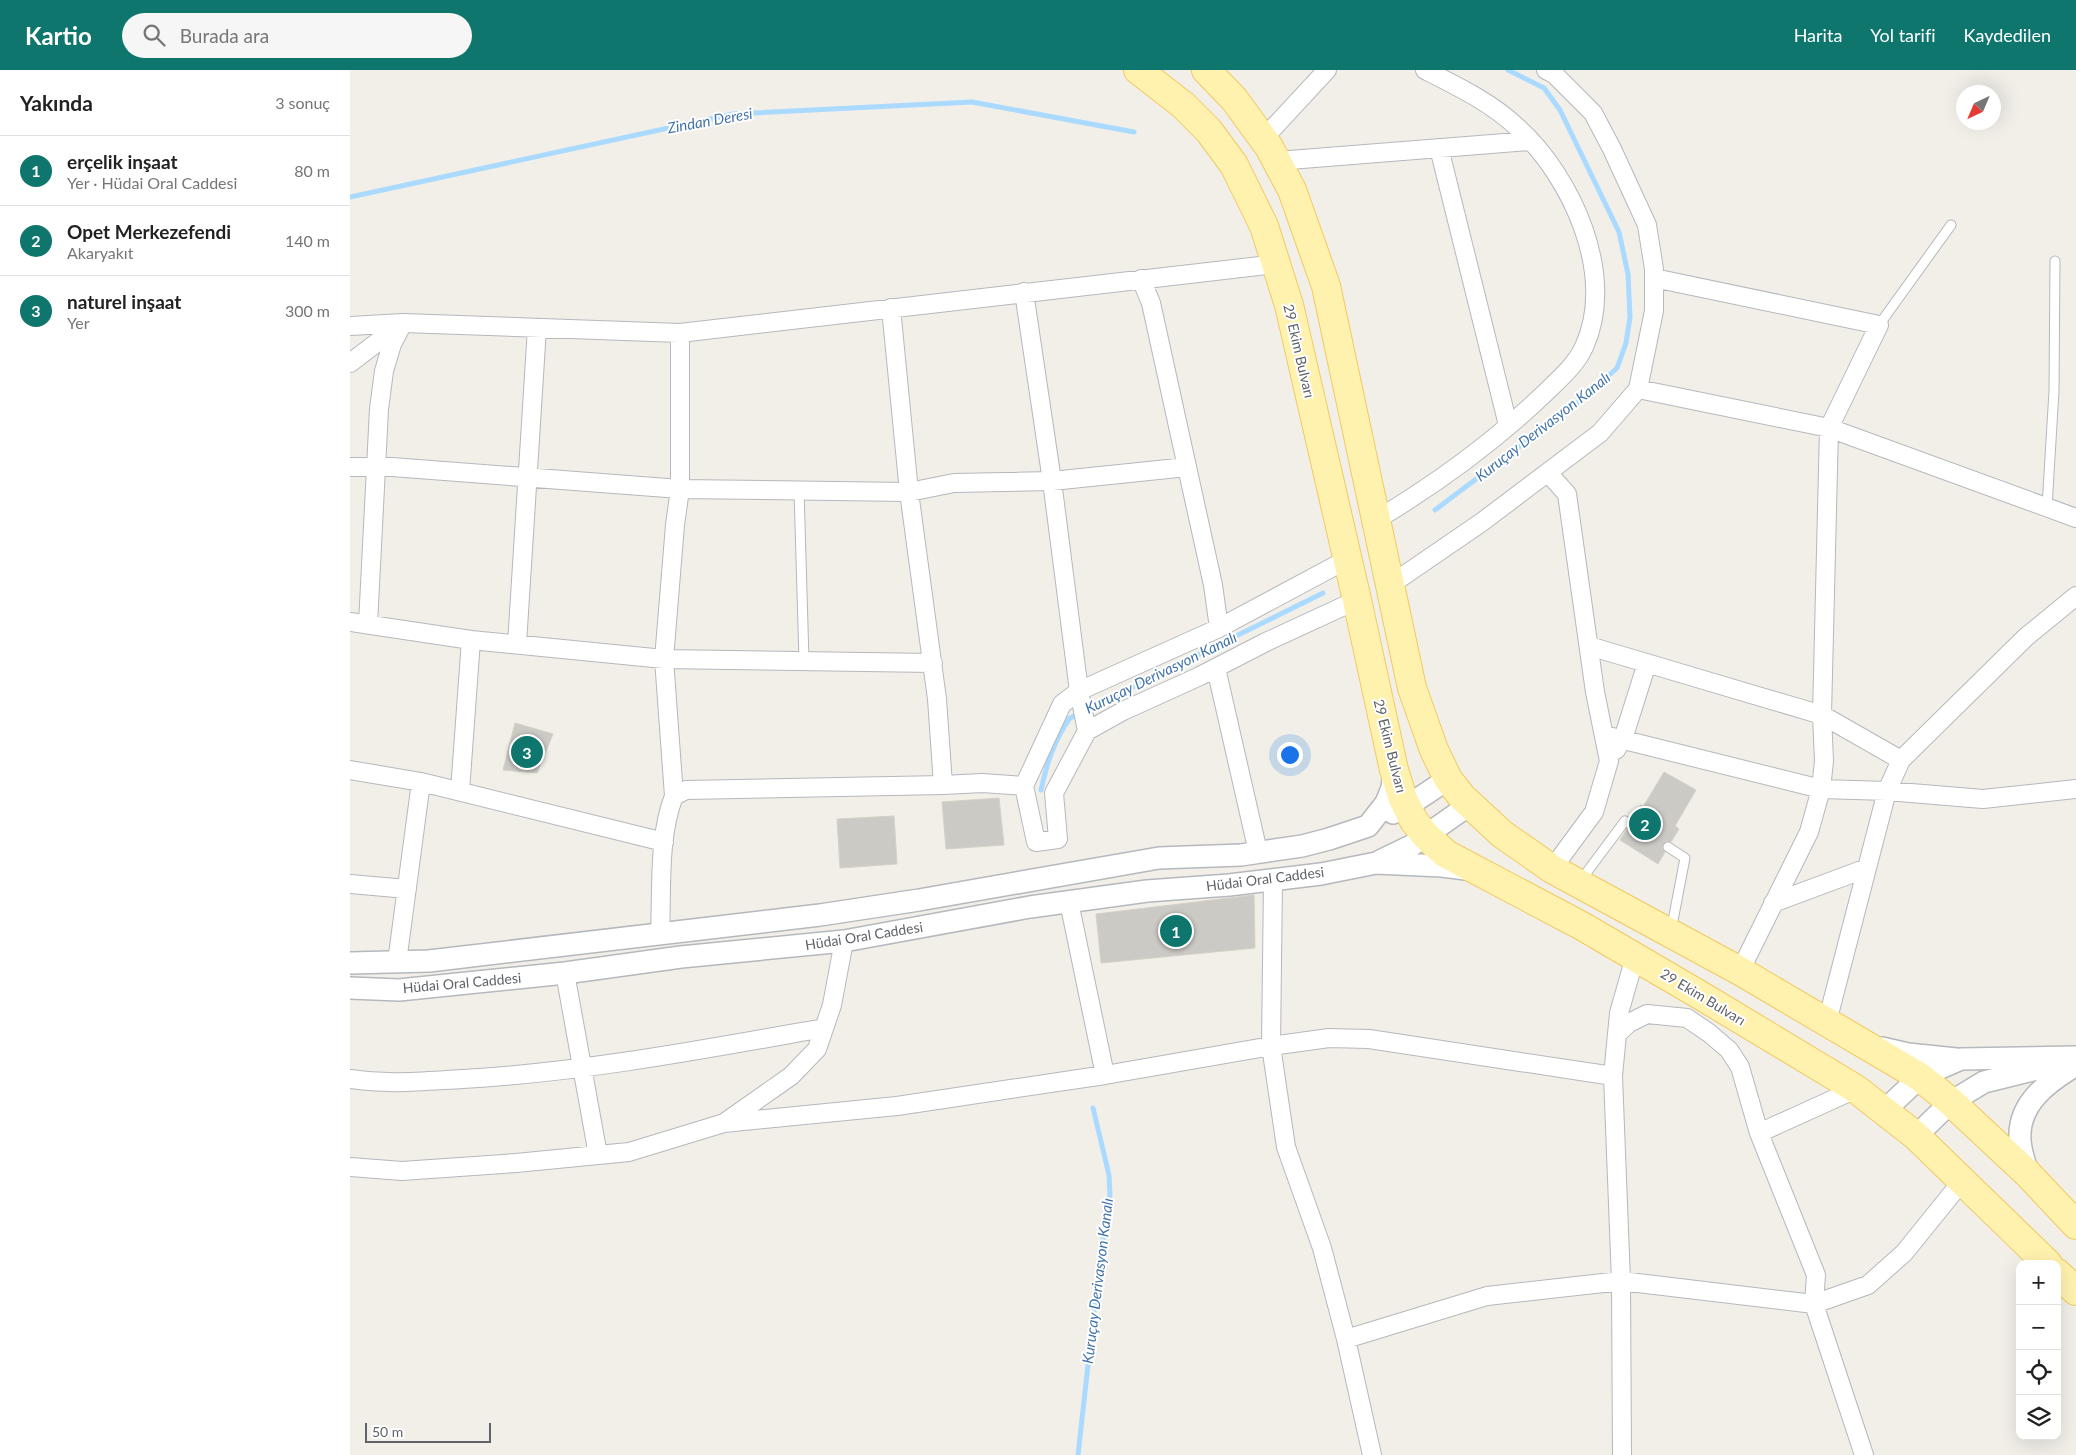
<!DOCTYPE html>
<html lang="tr">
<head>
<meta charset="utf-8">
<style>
  :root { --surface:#fff; --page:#f6f6f6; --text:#222; --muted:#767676; --line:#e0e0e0; --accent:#0f766e }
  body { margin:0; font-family:Lato,sans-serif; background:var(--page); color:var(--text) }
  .controls { position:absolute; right:15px; bottom:15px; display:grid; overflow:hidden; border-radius:10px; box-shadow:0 5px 20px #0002 }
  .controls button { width:45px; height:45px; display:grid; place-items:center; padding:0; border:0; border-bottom:1px solid var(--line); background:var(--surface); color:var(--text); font:25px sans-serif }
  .compass { position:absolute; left:1606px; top:15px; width:45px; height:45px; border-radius:50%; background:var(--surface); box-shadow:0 5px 20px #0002; rotate:224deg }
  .scale { position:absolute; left:15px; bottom:12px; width:126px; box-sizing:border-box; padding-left:5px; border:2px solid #5f6368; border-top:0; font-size:14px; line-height:18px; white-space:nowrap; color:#5f6368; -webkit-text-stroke:4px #fff; paint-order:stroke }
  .you { position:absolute; left:939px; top:684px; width:18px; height:18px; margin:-12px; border:4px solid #fff; border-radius:50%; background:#1a73e8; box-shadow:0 0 0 8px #1a73e833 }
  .badge { display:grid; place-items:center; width:32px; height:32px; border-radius:50%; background:var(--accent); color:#fff; font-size:16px; font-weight:700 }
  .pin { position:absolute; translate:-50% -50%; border:2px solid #fff; box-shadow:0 1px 5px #0006 }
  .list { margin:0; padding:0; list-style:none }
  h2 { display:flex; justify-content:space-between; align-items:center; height:65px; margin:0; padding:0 20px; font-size:21px }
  h2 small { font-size:16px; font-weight:400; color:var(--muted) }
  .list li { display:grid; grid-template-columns:32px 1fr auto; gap:15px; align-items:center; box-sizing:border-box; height:70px; padding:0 20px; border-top:1px solid var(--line) }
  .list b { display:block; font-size:19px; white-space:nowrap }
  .list p { margin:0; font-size:16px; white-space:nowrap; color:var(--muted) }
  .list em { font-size:16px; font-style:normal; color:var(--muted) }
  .icon { flex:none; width:28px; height:28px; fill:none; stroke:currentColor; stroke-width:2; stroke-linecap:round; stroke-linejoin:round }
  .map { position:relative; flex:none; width:1726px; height:1385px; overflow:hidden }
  header { display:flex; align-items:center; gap:30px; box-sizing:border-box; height:70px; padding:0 25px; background:var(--accent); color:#fff }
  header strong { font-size:24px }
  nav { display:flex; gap:28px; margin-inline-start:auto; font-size:18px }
  .search { width:350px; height:45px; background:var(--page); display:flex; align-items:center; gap:12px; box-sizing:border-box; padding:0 18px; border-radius:28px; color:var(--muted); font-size:19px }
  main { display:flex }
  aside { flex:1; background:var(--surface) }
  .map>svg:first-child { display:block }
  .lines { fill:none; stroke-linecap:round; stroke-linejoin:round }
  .stream { stroke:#aadaff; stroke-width:5 }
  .building { fill:#cccac5; stroke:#d6d1c6 }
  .service-casing { stroke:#b5b8bc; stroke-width:11 }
  .minor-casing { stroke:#b5b8bc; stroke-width:20 }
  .tertiary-casing { stroke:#b5b8bc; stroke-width:24 }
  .primary-casing { stroke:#f2c960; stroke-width:30 }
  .service { stroke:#fff; stroke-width:9 }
  .minor { stroke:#fff; stroke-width:18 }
  .tertiary { stroke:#fff; stroke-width:21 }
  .primary { stroke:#fff2af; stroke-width:28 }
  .labels { text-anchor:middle; stroke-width:4; stroke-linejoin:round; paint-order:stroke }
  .street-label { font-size:14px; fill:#5f6368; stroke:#fff }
  .water-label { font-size:15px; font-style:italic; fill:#4174aa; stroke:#fff }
</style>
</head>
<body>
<header>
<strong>Kartio</strong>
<div class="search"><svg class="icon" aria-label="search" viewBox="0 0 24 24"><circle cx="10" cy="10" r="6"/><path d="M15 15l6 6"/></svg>Burada ara</div>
<nav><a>Harita</a><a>Yol tarifi</a><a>Kaydedilen</a></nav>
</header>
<main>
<aside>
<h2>Yakında<small>3 sonuç</small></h2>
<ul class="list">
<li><span class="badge">1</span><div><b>erçelik inşaat</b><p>Yer · Hüdai Oral Caddesi</p></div><em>80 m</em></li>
<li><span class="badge">2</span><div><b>Opet Merkezefendi</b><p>Akaryakıt</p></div><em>140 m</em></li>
<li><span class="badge">3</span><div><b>naturel inşaat</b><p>Yer</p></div><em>300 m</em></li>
</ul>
</aside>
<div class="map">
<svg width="1726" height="1385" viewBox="0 0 1726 1385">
  <rect width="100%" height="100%" fill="#f1efe8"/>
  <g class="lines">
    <path class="stream" d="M0,127L383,44L622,32L784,62
      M1085,440L1235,327L1267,298L1276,273L1280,247L1278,204L1269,162L1210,40L1194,18L1158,0
      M691,720C697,693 704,670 720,648L973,523
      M728,1385L749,1196L760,1125L759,1105L743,1038"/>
  </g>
  <path class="building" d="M165,653L203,664L187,703L153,700Z
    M1314,702L1346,720L1325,756L1329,759L1321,772L1316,771L1313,774L1312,779L1315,782L1308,794L1270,770L1277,759L1280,760L1285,758L1286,754L1283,748L1291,735L1293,737Z
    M649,728L654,775L596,779L592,732Z
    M544,746L547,794L490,798L487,749Z
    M904,825L905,878L751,893L746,844Z"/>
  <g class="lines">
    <defs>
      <path id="service" d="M1529,255L1601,155
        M449,420L454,590
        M1697,437L1704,321L1705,191
        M1318,777L1335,788L1321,861
        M1231,810L1275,751L1280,754"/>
      <path id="minor" d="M913,69L977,0
        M1089,78L1158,355
        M927,91L1180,71
        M1304,208L1529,255L1479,358L1472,645L1474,691L1471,719L1459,762L1390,901
        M791,209L801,233L837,397
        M674,222L702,411L729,621L737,661
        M0,256L53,253
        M0,293L50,255
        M1288,319L1479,358L1726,448
        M0,397H42L330,419V263L926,194
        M1199,404L1217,424L1245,622L1259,691L1244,742L1202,799
        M1026,450C1086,414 1145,371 1195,323C1209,309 1226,295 1234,277C1267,206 1222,107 1168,58C1142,33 1107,16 1075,0
        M1040,515L1132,452L1250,363L1288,319L1304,241V199L1297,155L1262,79L1243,43L1204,4L1196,0
        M0,552L121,570L314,589L583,593
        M18,554L29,339L34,301L42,274L53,253L330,263
        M167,574L187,258
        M1239,576L1472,645L1551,690
        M866,598L908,782
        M1254,665L1471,719L1537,721L1633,729L1726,719
        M1266,680L1273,669L1297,593
        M0,700L71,712L314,772
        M593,715L632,713L674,716L712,634L729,621L869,558L996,490
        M674,716L686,772L708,769L704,723L737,661L773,641L850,606L916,572L1007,530
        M110,721L121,570
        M324,726L314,589L325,455L330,419L559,422L541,238
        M923,810L921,976L936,1077L972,1178L996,1269L1022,1385
        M0,814L57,819
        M719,832L755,1005
        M1423,833L1517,798
        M310,863C312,820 308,766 324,726L336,720L593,715L587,629L559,422L604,413L702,411L837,397L863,515L869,558
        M47,892L71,712
        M215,903L248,1085
        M1477,952L1537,721L1551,690L1676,567L1726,526
        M1267,964L1279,953L1297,944L1337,948L1359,963L1379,980L1390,997L1409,1063L1466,1205L1464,1234L1514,1385
        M0,1009C38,1015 75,1011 113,1009C235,1002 355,979 474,958
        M374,1053L547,1036L755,1005L921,976L979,968L1019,969L1263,1006
        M1409,1063L1506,1019
        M0,1097L52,1101L166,1093L279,1082L374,1053L441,1006L467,979L482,935L494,871
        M996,1269L1137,1226L1271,1211L1464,1234L1518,1215L1554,1183L1613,1110
        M1272,1385L1271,1211L1263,1006L1269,943L1285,887"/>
      <path id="tertiary" d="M1043,743L1065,731L1098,709
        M1030,791L1061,776L1119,735
        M0,893L79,891L470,845L569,830L809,788L891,785L952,776L979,769L1018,756L1036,733L1042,718L1044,701
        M0,918L49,920L215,903L331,887L494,871L680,837L797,821L879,815L971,804L1026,793L1092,796L1116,799
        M1532,978L1558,984L1606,989
        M1534,1041L1570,1007L1611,989L1726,987
        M1566,1066L1601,1032L1634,1012L1699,996
        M1678,1104C1675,1093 1670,1080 1670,1069C1668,1033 1698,1012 1726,995"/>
      <path id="primary" d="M788,0L833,35L859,61L884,95L914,156L939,235L1007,530L1044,700L1053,729L1064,751L1076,766L1096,784L1232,856L1355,928L1506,1019L1566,1066L1698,1194
        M856,0L884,29L919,77L942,120L976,216L1062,618L1084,680L1098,709L1112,727L1152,764L1202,799L1390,901L1570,1007L1601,1032L1678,1104L1726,1155
        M1707,1203L1726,1221"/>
    </defs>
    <use href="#service" class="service-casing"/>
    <use href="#minor" class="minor-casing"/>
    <use href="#tertiary" class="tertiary-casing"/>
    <use href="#primary" class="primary-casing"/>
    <use href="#service" class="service"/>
    <use href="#minor" class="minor"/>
    <use href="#tertiary" class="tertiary"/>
    <use href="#primary" class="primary"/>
  </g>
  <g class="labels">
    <g class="street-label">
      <text transform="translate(949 281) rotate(77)" y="5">29 Ekim Bulvarı</text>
      <text transform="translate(1040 676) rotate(76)" y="5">29 Ekim Bulvarı</text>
      <text transform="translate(915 809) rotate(-7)" y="5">Hüdai Oral Caddesi</text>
      <text transform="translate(514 866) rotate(-9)" y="5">Hüdai Oral Caddesi</text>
      <text transform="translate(112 913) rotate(-5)" y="5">Hüdai Oral Caddesi</text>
      <text transform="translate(1353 927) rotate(31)" y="5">29 Ekim Bulvarı</text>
    </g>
    <g class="water-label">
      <text transform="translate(360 51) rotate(-10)" y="5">Zindan Deresi</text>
      <text transform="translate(1193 357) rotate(-38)" y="5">Kuruçay Derivasyon Kanalı</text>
      <text transform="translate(811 603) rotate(-26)" y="5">Kuruçay Derivasyon Kanalı</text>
      <text transform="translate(748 1211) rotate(-83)" y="5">Kuruçay Derivasyon Kanalı</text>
    </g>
  </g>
</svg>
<div class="controls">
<button>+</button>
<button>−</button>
<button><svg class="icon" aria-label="locate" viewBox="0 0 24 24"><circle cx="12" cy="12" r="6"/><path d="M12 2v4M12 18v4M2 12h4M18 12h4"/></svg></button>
<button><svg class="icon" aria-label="layers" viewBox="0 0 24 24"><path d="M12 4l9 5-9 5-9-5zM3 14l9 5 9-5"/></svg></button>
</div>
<svg class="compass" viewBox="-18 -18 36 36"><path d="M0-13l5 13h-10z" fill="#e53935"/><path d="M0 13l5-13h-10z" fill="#767676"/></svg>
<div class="scale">50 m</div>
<div class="you"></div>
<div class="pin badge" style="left:826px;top:861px">1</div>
<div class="pin badge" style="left:1295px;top:754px">2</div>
<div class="pin badge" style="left:177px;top:682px">3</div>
</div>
</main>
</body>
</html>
